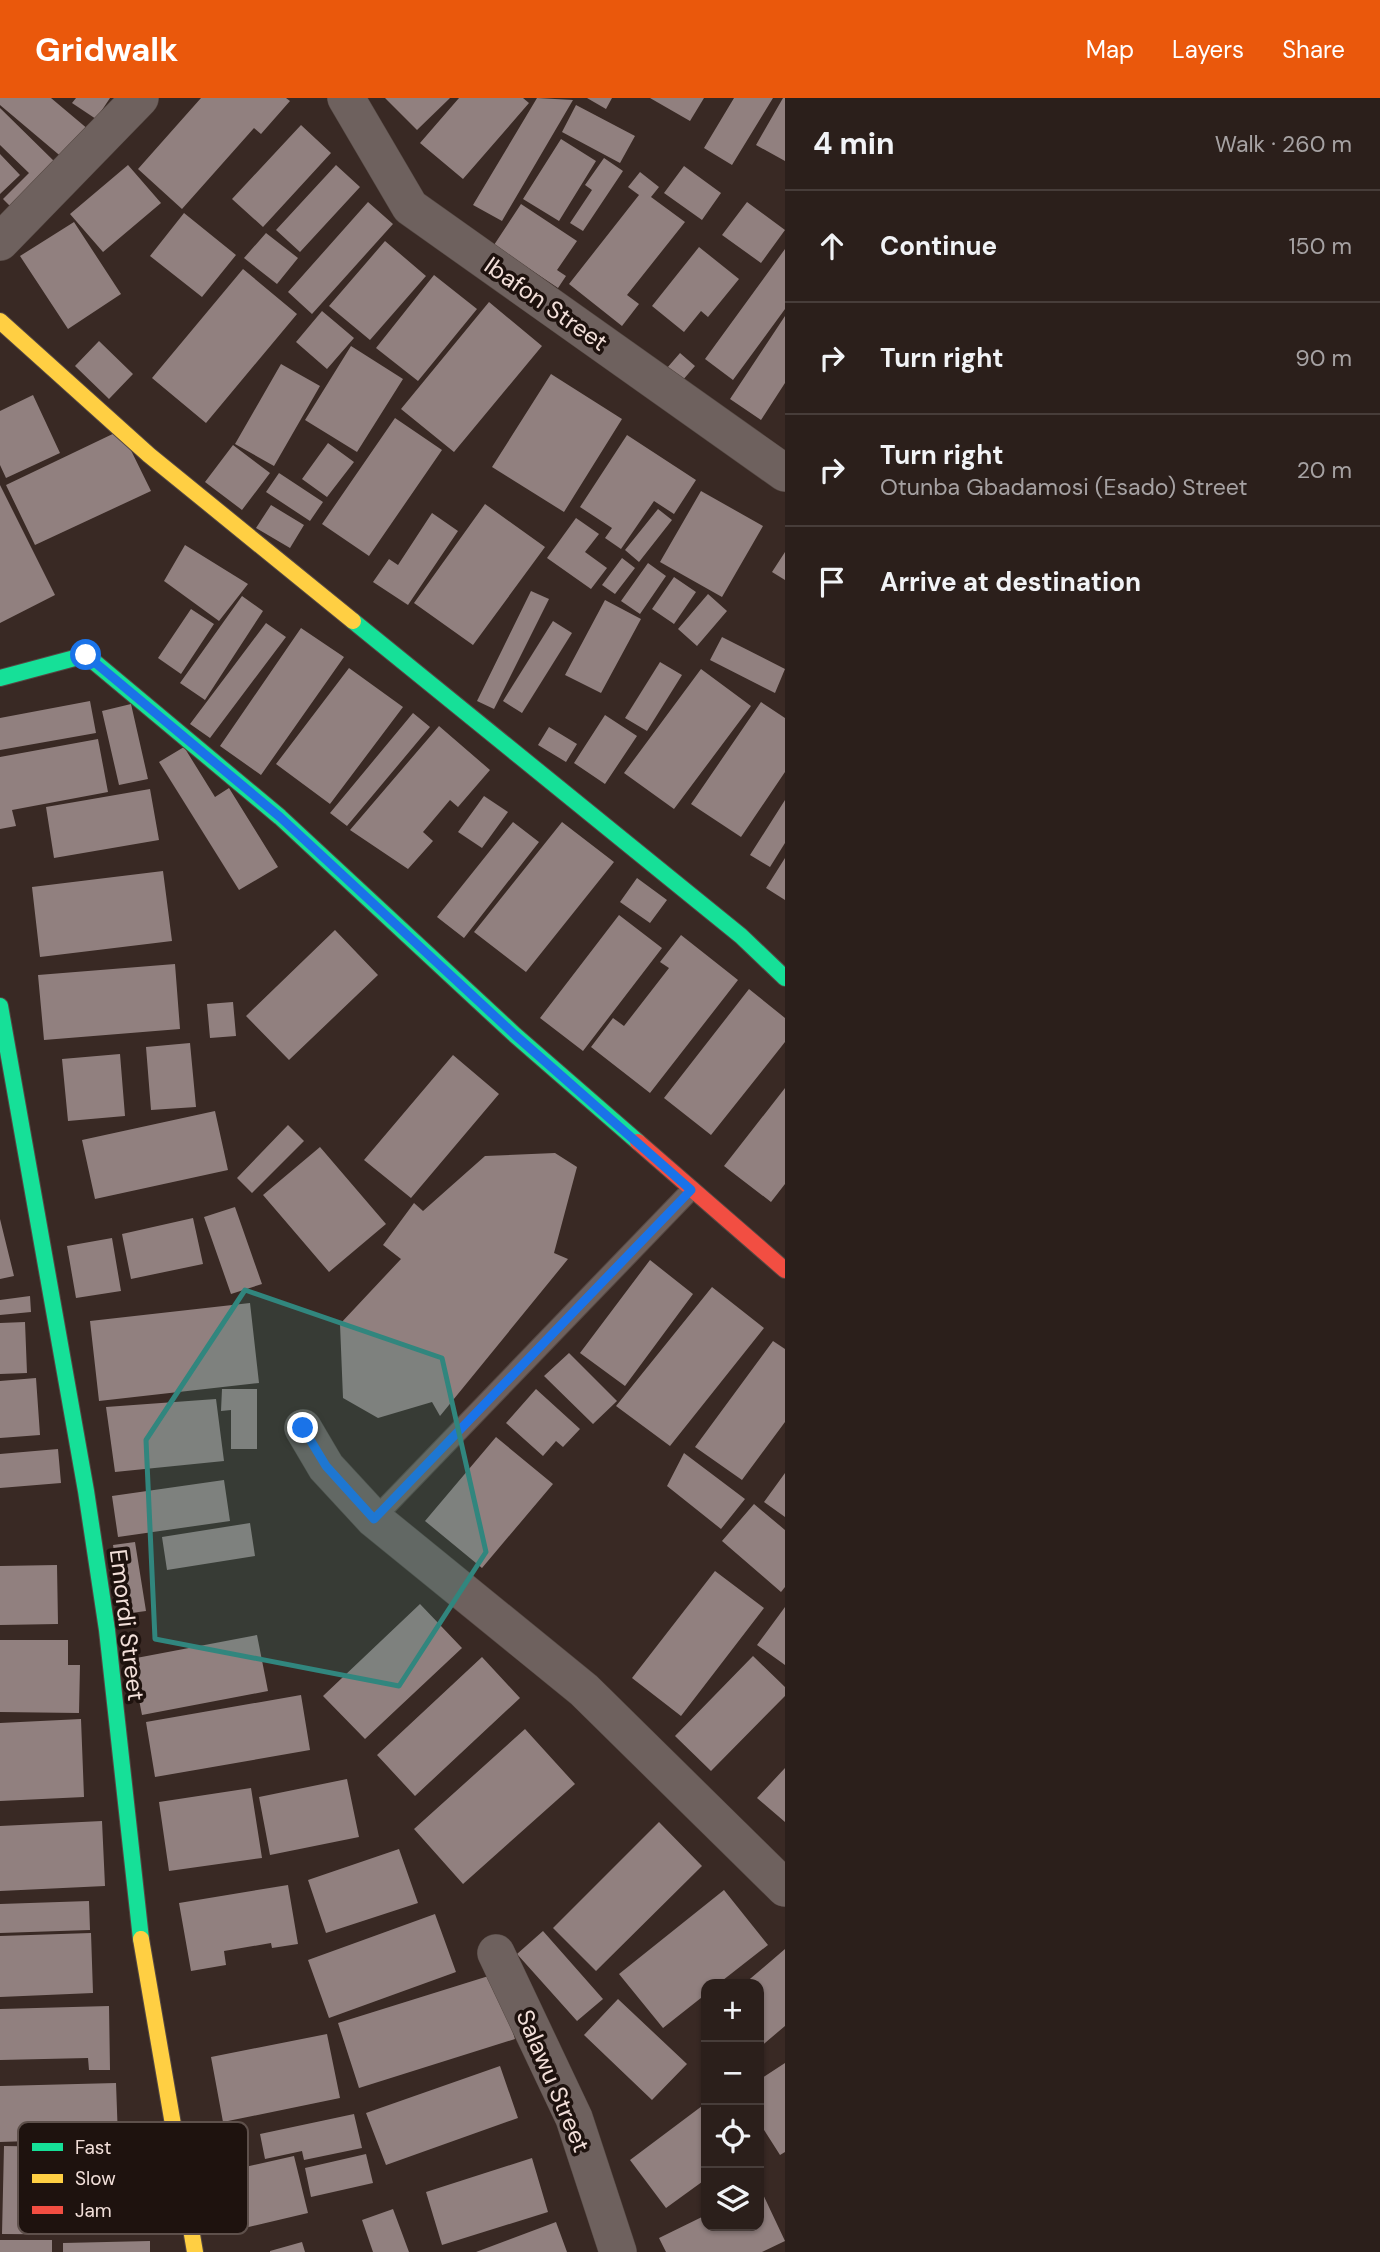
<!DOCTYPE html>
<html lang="en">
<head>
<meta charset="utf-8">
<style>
  :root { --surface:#2b1f1b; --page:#332724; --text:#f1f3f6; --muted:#a6a2a3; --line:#473d3a; --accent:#ea580c }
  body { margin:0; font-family:"DM Sans",sans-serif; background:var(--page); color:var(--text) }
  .controls { position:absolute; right:21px; bottom:21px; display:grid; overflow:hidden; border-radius:14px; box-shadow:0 2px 5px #0004 }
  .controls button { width:63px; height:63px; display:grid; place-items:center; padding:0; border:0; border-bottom:2px solid var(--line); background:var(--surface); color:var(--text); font:35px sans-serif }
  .stop { position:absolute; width:21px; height:21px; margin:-16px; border:5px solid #1a73e8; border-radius:50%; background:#fff }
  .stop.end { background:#1a73e8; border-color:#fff; box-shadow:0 2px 7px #0008 }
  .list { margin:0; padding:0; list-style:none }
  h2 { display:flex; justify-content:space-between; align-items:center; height:91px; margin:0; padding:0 28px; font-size:30px }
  h2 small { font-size:23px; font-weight:400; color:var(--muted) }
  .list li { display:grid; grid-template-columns:46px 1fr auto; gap:21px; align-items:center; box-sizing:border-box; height:112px; padding:0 28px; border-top:2px solid var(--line) }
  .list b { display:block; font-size:26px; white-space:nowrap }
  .list p { margin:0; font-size:23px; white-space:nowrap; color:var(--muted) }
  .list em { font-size:23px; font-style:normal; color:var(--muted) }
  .icon { flex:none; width:38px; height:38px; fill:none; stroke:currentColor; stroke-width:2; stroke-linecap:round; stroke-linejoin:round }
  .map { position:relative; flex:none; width:785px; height:2154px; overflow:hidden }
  header { display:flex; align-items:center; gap:42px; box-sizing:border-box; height:98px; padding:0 35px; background:var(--accent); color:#fff }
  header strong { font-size:33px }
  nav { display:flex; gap:38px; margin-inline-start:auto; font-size:24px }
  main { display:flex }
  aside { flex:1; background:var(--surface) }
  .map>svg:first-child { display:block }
  .building { fill:#91807f }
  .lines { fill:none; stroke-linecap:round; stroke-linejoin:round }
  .lane-casing { stroke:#554843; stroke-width:21 }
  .street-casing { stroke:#554843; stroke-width:38 }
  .fast-casing { stroke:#554843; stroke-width:18 }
  .slow-casing { stroke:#554843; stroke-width:18 }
  .jam-casing { stroke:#554843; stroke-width:18 }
  .lane { stroke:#6e615e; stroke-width:19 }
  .street { stroke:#6e615e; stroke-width:37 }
  .fast { stroke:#16e098; stroke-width:16 }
  .slow { stroke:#ffcf43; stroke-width:16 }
  .jam { stroke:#f24e42; stroke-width:16 }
  .route { stroke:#1a73e8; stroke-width:9 }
  .marked { fill:#31867e; fill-opacity:0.2; stroke:#31867e; stroke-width:5; stroke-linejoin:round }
  .labels { text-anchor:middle; stroke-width:7; stroke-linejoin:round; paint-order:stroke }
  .street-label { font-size:24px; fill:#f2dfd9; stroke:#1e120e }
  .key { fill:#1e120e; stroke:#5e504b; stroke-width:2 }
  .key-label { font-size:19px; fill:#f2dfd9 }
</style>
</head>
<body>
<header>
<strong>Gridwalk</strong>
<nav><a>Map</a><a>Layers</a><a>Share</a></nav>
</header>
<main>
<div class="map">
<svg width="785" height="2154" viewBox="0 0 785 2154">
  <rect width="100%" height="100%" fill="#392924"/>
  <path class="building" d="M0,0H51L89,32L64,61L0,7Z
    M76,0H110L96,21L72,5Z
    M201,0H286L290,3L261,36L254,30L182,111L138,71Z
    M385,0H450L417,32Z
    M459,0H523L529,5L463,81L420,45Z
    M537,0L573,2L502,123L473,107Z
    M587,0H612L606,11Z
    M650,0H704L690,23Z
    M734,0H773L732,67L704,50Z
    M783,0H785V63L756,47Z
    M576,7L635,38L620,65L562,34Z
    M0,10L58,67L14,112L3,101L29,75L0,47Z
    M301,27L331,55L263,129L232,101Z
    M561,41L596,63L559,123L523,101Z
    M0,56L20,77L0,96Z
    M604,60L623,73L583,133L570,125L592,92L585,87Z
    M128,67L161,105L103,154L70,116Z
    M336,67L360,89L300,154L276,132Z
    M684,68L721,95L702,122L664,95Z
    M640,74L659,89L651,99L685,124L627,197L639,206L622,228L569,186L639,97L628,89Z
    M368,104L393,126L312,216L288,194Z
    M747,104L785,132L761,165L722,137Z
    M521,106L577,143L557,172L566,178L558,190L494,147Z
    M184,115L236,157L202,199L150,158Z
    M74,124L121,196L68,231L20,158Z
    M266,135L298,160L277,186L244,160Z
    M385,143L426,178L370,242L329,208Z
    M699,149L739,181L708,219L701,213L684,234L652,208Z
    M785,151V211L733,282L705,261Z
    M243,171L297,216L206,325L152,280Z
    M434,177L477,211L418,283L376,250Z
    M489,204L542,248L454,354L401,311Z
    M322,213L354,240L327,271L296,244Z
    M785,218V285L761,322L730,301Z
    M99,243L133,276L109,301L75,268Z
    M351,248L403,281L357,354L305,322Z
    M680,255L695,268L682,283L667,270Z
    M281,266L320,288L274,368L235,346Z
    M551,276L622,321L564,414L492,369Z
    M33,297L60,355L6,380L0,367V313Z
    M395,320L442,352L369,458L322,426Z
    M121,332L151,393L35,447L6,387Z
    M627,337L696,382L674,416L654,403L621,451L605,440L612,430L580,409Z
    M328,345L354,364L327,399L302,381Z
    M233,347L270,375L242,412L205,384Z
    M279,375L323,404L310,423L266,394Z
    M0,387L55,497L0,525Z
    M701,393L763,428L722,499L660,464Z
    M485,406L545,449L473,547L414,505Z
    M271,407L304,427L290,450L256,430Z
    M658,411L672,422L639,464L625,452Z
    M432,415L458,433L408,507L373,484L389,461L398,467Z
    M576,420L599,436L585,454L607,470L591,491L547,460Z
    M185,447L248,486L219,523L164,483Z
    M785,454V482L772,474Z
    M622,460L635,470L615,496L602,487Z
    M648,465L666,478L640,516L621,503Z
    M674,479L696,494L674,526L652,511Z
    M531,493L549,501L494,611L477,603Z
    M708,496L727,513L697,548L678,531Z
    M242,498L263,513L205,602L180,585Z
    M605,502L641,521L601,595L565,577Z
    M191,511L214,526L181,576L158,560Z
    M553,523L572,535L522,615L503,603Z
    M266,525L286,539L210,640L190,626Z
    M301,530L344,559L261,677L220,648Z
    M722,539L785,571L775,595L710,562Z
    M660,564L682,577L647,633L625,620Z
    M349,570L403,609L330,706L276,666Z
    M701,571L751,608L674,711L624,675Z
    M90,603L96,635L0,652V620Z
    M761,604L785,620V674L741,739L691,706Z
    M131,606L148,681L119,687L102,613Z
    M413,615L430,629L347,728L330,715Z
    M605,617L637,638L605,686L574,665Z
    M439,628L490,672L458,709L450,702L423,734L433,743L408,771L350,732Z
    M549,629L577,646L566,664L538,647Z
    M98,641L108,694L12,712L16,728L0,731V659Z
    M184,649L215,699L229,690L278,769L239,792L159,664Z
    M150,691L159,742L54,760L46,709Z
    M484,698L508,714L482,750L458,734Z
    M785,702V745L770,769L750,757Z
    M513,724L539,744L464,840L437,819Z
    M562,724L614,764L526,874L474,834Z
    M785,760V802L766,790Z
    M163,773L172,843L40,859L32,789Z
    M637,780L667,802L650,825L620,804Z
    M619,817L662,850L583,953L540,920Z
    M335,832L378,877L289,962L246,918Z
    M681,837L738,882L650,995L591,949L613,920L624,928L669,870L660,864Z
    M175,866L180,931L44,942L38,877Z
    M749,891L785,920V944L711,1037L664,1000Z
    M233,904L236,938L210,940L207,906Z
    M190,945L196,1009L151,1012L146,949Z
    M120,956L125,1018L68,1023L62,961Z
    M453,957L499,996L411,1100L364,1062Z
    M785,990V1086L771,1104L724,1068Z
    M215,1013L228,1072L95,1101L82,1042Z
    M288,1027L304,1043L252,1095L237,1080Z
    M320,1049L386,1126L329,1174L263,1097Z
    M555,1055L577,1069L554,1155L568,1161L440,1318L432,1304L378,1320L343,1300L340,1226L401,1161L383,1147L414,1105L423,1113L485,1058Z
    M235,1109L262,1186L231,1196L204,1119Z
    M193,1120L203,1166L131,1181L122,1136Z
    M0,1121L14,1178L0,1181Z
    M112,1140L121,1193L76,1200L67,1148Z
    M650,1162L693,1196L625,1288L580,1255Z
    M712,1189L764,1230L670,1348L616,1308Z
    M30,1198L31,1214L0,1217V1202Z
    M250,1205L259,1285L99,1303L90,1223Z
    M25,1224L27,1275L0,1276V1225Z
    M773,1243L785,1251V1324L742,1382L695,1349Z
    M569,1255L617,1303L593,1326L544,1278Z
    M36,1280L40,1337L0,1340V1283Z
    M222,1291H257V1351H231V1312L221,1313Z
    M536,1291L580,1331L563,1349L556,1343L543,1358L506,1325Z
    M216,1301L224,1363L115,1374L106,1309Z
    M496,1339L553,1386L482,1470L425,1423Z
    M58,1351L61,1385L0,1390V1356Z
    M684,1355L745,1401L721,1431L667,1388Z
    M785,1375V1419L764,1404Z
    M224,1382L230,1423L118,1439L112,1398Z
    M754,1406L785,1432V1489L781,1494L722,1443Z
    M250,1425L255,1458L167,1472L162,1439Z
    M135,1444L146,1513L124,1516L113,1447Z
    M57,1467L58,1526L0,1527V1468Z
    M715,1473L764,1510L681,1618L632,1580Z
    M420,1506L462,1550L365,1641L323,1598Z
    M785,1509V1567L757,1547Z
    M257,1537L268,1593L142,1617L131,1561Z
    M0,1542H68V1567H80L79,1615L0,1614Z
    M753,1558L785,1589V1598L711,1673L675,1638Z
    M482,1559L520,1600L415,1698L377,1657Z
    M301,1597L310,1652L155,1679L146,1624Z
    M81,1621L84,1699L0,1703V1625Z
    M525,1631L575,1686L463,1786L414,1731Z
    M785,1670V1724L757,1700Z
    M347,1681L359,1739L270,1757L259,1699Z
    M251,1690L262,1760L169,1773L159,1704Z
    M102,1723L105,1788L0,1793V1728Z
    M659,1724L702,1768L596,1873L553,1830Z
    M399,1751L418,1805L326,1835L308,1782Z
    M288,1787L298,1846L272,1850L271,1845L224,1853L226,1867L191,1873L179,1805Z
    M724,1792L768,1847L718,1886H706V1896L663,1930L619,1876Z
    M89,1803L90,1832L0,1835V1806Z
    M435,1816L456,1874L329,1920L308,1862Z
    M543,1833L603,1901L577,1923L517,1856Z
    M91,1835L93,1895L0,1899V1838Z
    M785,1851V1928L759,1950V1886H744Z
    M495,1876L515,1941L359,1990L338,1925Z
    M618,1901L687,1966L652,2002L584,1937Z
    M109,1908L110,1972H89L88,1960L0,1962V1911Z
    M327,1936L340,2000L223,2024L211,1959Z
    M785,1965V2054L780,2057L759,2024V1982Z
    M500,1968L518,2020L386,2067L366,2015Z
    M116,1985L118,2040L0,2044V1988Z
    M706,2005V2081L666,2110L630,2062Z
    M354,2016L362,2050L304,2062L302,2053L265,2061L260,2036Z
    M239,2044L245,2069L294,2058L308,2115L219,2136L199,2053Z
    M4,2048L136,2050L135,2137L2,2136Z
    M366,2056L373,2085L311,2099L305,2070Z
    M532,2060L548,2114L442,2147L426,2094Z
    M759,2088L785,2143L762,2154H666L659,2140L706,2117V2128H759Z
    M393,2111L409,2154H373L362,2122Z
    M556,2124L567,2154H476Z
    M0,2142H52V2154H0Z
    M150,2143V2154H63V2145Z
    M302,2144L305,2154H270V2153Z"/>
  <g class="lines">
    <defs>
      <path id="lane" d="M374,1421L691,1092"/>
      <path id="street" d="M346,0L410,109L785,375
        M0,144L140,0
        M303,1330L326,1369L374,1421L584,1592L785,1790
        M496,1855L574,2020L618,2154"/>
      <path id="fast" d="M353,523L741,838L785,880
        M0,580L86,557L280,719L515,937L638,1044
        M0,908L86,1393L107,1532L141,1841"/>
      <path id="slow" d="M0,223L149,357L353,523
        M141,1841L195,2154"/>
      <path id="jam" d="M638,1044L785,1172"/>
    </defs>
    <use href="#lane" class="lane-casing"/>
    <use href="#street" class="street-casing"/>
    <use href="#fast" class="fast-casing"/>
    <use href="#slow" class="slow-casing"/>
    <use href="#jam" class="jam-casing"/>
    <use href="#lane" class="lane"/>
    <use href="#street" class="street"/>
    <use href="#fast" class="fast"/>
    <use href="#slow" class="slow"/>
    <use href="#jam" class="jam"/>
  </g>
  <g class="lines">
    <path class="route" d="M86,557L280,719L515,937L691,1092L374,1421L326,1368L303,1330"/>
  </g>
  <path class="marked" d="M245,1192L442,1260L486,1454L399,1588L155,1541L146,1342Z"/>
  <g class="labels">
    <g class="street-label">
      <text transform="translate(546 206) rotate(35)" y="8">Ibafon Street</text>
      <text transform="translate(127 1527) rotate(83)" y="8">Emordi Street</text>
      <text transform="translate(553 1983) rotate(67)" y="8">Salawu Street</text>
    </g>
  </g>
  <rect x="18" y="2024" width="230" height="112" rx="10" class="key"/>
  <rect x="32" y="2045" width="31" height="8" fill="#16e098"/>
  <rect x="32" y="2076" width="31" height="9" fill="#ffcf43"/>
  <rect x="32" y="2108" width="31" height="8" fill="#f24e42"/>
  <g class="key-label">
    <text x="75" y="2056">Fast</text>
    <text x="75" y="2087">Slow</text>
    <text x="75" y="2119">Jam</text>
  </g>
</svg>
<div class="controls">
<button>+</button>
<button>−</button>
<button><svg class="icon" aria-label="locate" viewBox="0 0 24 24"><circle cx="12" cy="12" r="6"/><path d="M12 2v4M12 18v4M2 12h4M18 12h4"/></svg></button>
<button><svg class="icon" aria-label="layers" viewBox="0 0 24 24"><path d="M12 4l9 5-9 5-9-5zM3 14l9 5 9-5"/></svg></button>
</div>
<div class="stop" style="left:86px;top:557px"></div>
<div class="stop end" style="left:303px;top:1330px"></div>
</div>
<aside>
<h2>4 min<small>Walk · 260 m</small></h2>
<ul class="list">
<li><svg class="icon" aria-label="ahead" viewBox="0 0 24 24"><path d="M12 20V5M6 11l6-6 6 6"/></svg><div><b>Continue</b></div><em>150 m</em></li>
<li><svg class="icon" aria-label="right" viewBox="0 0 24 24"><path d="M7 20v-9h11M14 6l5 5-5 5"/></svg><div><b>Turn right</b></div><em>90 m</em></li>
<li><svg class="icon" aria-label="right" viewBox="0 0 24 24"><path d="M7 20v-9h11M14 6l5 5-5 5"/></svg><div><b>Turn right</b><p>Otunba Gbadamosi (Esado) Street</p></div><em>20 m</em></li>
<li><svg class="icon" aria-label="arrive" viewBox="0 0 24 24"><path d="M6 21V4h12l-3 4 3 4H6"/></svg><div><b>Arrive at destination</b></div></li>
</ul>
</aside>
</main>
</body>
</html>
